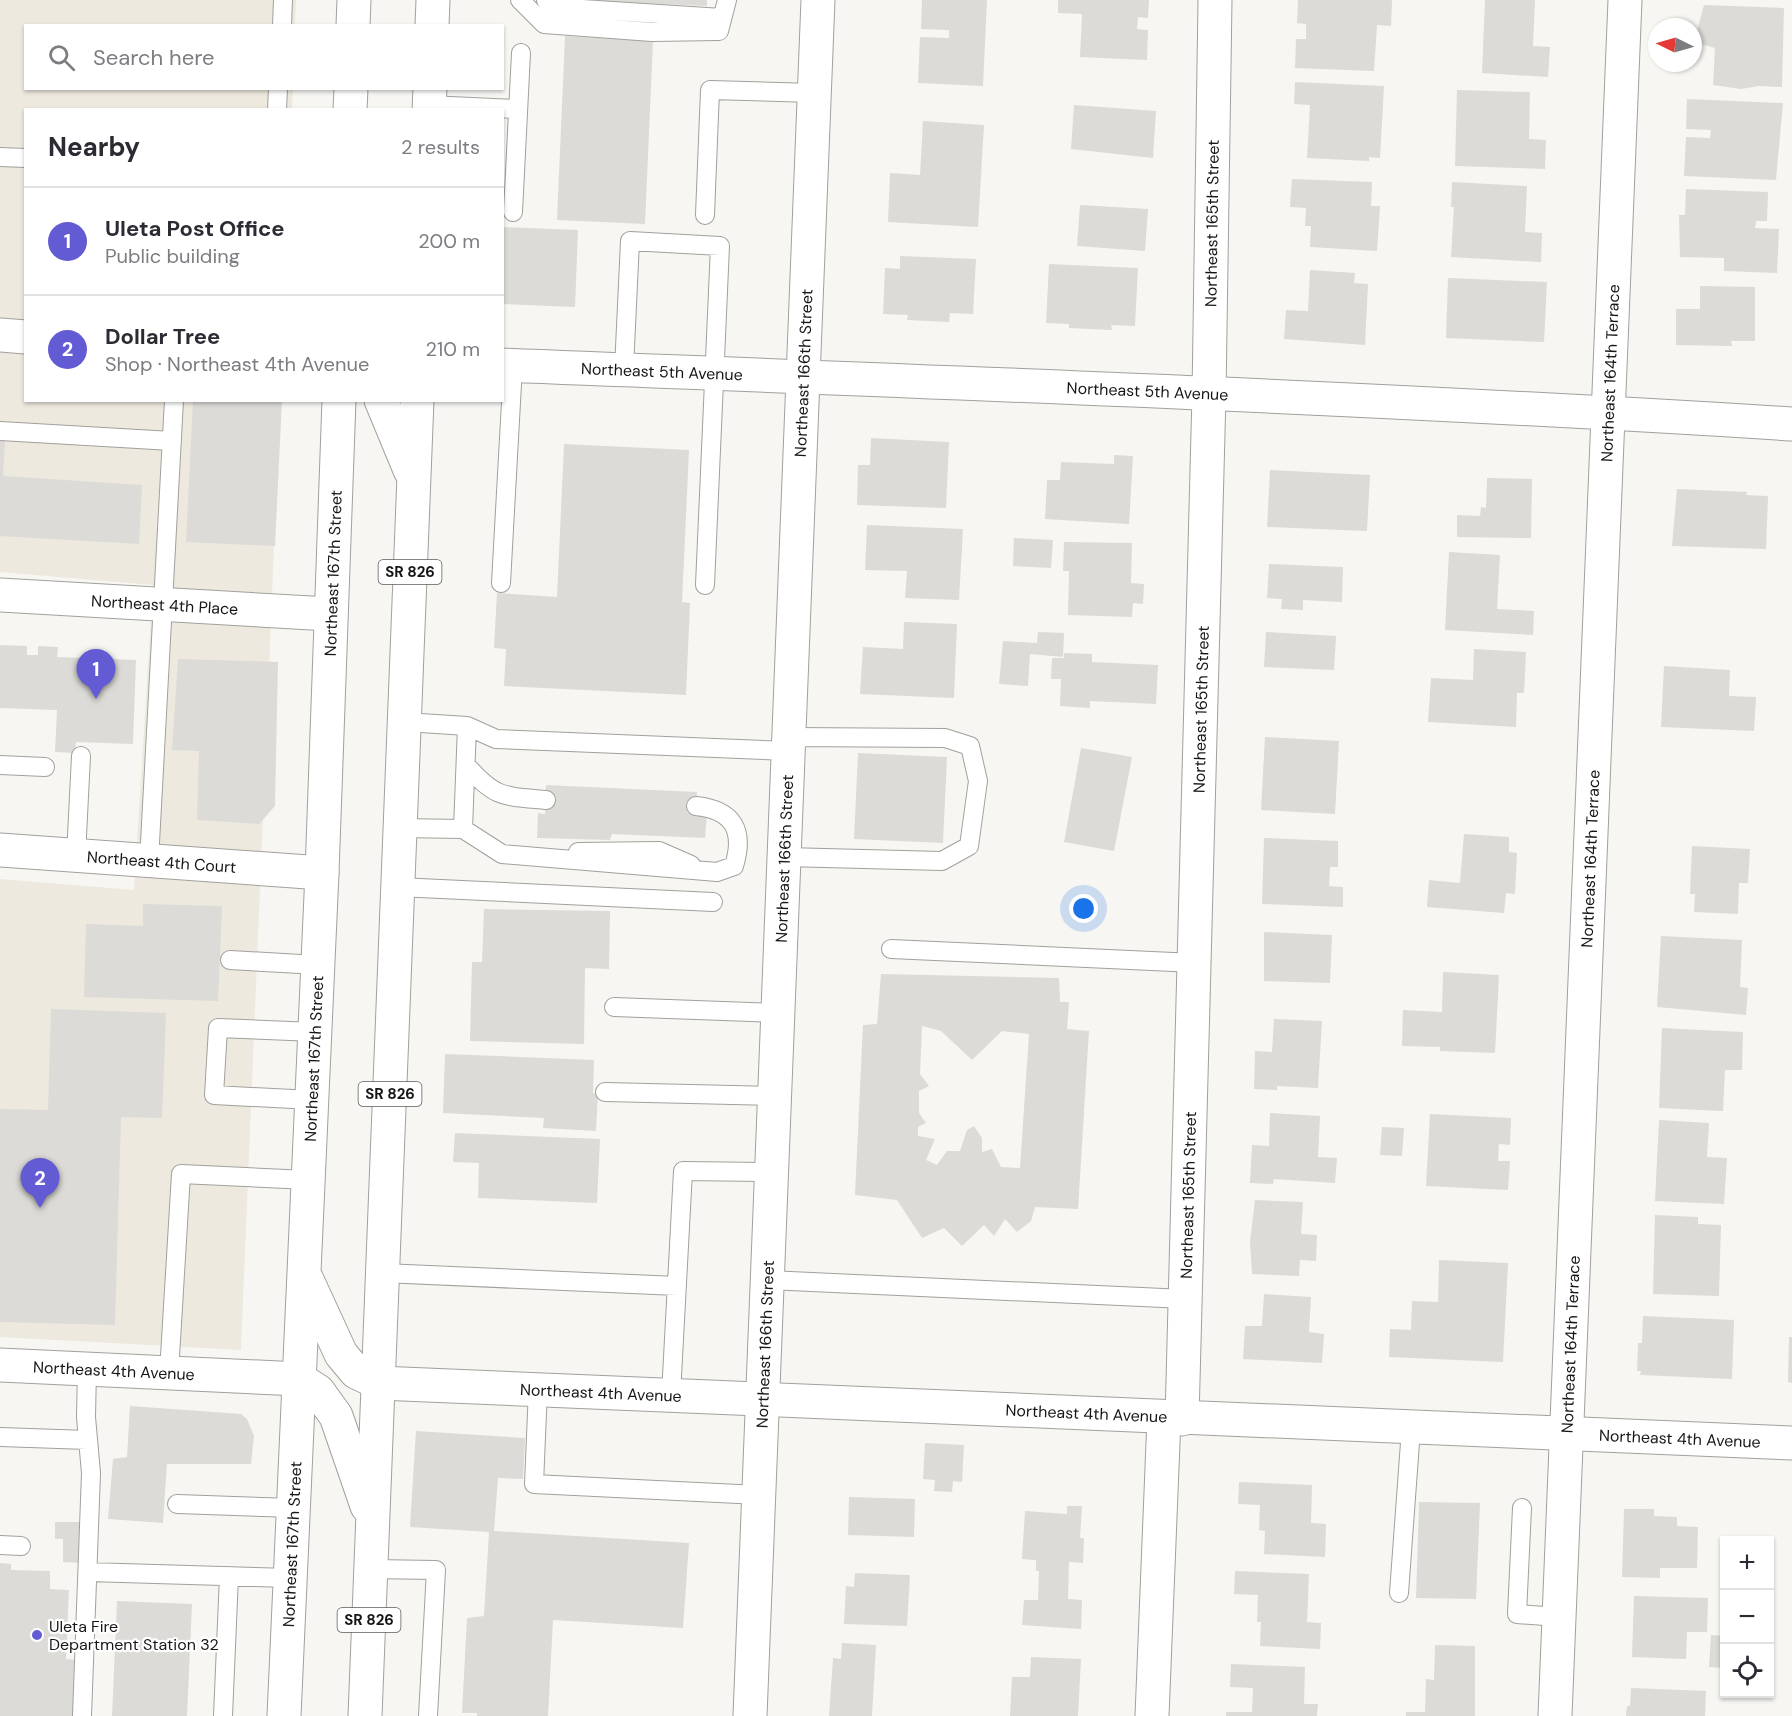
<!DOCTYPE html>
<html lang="en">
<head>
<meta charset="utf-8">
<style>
  :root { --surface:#fff; --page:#f2f2f3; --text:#2b2b33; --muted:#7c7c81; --line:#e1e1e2; --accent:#635bd4 }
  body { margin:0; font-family:"DM Sans",sans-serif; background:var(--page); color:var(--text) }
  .controls { position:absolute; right:18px; bottom:18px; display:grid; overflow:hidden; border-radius:0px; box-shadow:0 2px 4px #0004 }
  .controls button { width:54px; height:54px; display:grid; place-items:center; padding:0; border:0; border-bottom:2px solid var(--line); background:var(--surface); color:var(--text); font:30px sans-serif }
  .compass { position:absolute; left:1648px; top:18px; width:54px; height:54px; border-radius:50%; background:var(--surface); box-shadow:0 2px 4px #0004; rotate:275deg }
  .you { position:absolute; left:1084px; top:909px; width:21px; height:21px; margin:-15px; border:4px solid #fff; border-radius:50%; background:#1a73e8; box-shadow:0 0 0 9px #1a73e833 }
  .badge { display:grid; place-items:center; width:39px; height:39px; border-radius:50%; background:var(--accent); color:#fff; font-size:20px; font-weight:700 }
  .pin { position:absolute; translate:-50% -50px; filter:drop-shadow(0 2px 3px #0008) }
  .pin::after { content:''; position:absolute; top:32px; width:21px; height:18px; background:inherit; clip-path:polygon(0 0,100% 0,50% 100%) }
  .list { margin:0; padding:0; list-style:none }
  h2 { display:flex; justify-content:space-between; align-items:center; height:78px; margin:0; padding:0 24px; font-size:26px }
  h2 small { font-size:20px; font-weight:400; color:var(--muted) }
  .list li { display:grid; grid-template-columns:39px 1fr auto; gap:18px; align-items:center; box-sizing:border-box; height:108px; padding:0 24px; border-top:2px solid var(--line) }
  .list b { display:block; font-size:22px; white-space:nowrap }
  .list p { margin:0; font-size:20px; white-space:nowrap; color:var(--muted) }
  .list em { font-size:20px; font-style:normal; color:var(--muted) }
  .icon { flex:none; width:33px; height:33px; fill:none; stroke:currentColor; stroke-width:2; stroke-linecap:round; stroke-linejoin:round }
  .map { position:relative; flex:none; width:1792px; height:1716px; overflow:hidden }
  .search { position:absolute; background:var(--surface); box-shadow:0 2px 4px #0004; left:24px; top:24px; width:480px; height:66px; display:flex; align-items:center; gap:15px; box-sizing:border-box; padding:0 21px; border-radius:0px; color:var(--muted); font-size:22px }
  .panel { position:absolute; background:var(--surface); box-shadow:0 2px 4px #0004; left:24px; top:108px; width:480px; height:294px; border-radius:0px }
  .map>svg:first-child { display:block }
  .built { fill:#ede9de }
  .building { fill:#dcdbd7; fill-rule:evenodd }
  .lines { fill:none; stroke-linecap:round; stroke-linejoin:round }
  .lane-casing { stroke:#a1a09c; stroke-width:20 }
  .street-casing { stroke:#a1a09c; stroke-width:35 }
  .primary-casing { stroke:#a1a09c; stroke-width:35 }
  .lane { stroke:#fff; stroke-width:18 }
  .street { stroke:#fff; stroke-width:33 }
  .primary { stroke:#fff; stroke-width:33 }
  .poi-dot { fill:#635bd4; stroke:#fff; stroke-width:2 }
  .labels { text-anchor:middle; stroke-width:4.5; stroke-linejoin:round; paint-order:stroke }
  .shield { fill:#fff; stroke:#5d5c5b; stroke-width:1.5 }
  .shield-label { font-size:15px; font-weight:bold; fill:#171615 }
  .street-label { font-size:16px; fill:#171615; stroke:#fff }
  .poi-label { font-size:16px; fill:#171615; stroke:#fff; text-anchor:start }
</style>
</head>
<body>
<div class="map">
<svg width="1792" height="1716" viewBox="0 0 1792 1716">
  <rect width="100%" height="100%" fill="#f7f6f2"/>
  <path class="built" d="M0,0H296L295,25L26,26V88L293,89L292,109L26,110V400L280,401L241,1350L0,1337V879L134,890L153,585L0,572Z"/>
  <path class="building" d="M570,0H707V6Z
    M922,0H987L983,86L918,83L920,37L949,38V30L921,29Z
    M1058,0H1149L1148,18L1138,17L1137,29L1148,30L1147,60L1080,57L1082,14L1058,13Z
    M1298,0H1392L1391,26L1377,25L1374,71L1295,68L1296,39H1306V24L1297,23Z
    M1485,0H1535L1533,46L1550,47L1548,77L1482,73Z
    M1704,5L1784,8L1782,87L1759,86L1741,89L1713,85L1715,48L1694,42Z
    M565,36L653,41L645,224L557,220Z
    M1295,82L1384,86L1380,158L1369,157V161L1307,158L1310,105L1294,104Z
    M1457,90L1530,92L1529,139L1546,140L1545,169L1455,166Z
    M1687,99L1783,103L1776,180L1684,176L1686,137L1710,138L1711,130L1686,129Z
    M1074,105L1156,111L1153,158L1071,149Z
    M923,121L984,125L978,227L888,222L890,173L920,175Z
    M1292,179L1372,182L1371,206H1380L1377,251L1310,247L1311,226H1305L1306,208L1290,207Z
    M1452,182L1527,186L1525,232L1542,233L1541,262L1451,257L1454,207H1451Z
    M1686,189L1768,192L1767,221H1756L1755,228L1779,229L1777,273L1724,271V258L1680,257L1679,215H1685Z
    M1080,205L1148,209L1145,251L1077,246Z
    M502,227L578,230L575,307L502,304Z
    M900,256L976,259L973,314L950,313L949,322L907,320L908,315L883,314L885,268L900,269Z
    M1049,264L1138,268L1135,326L1111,325L1112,330L1069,328V324L1046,323Z
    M1310,270L1355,273L1354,283L1368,284L1365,345L1284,339L1286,310L1308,311Z
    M1448,278L1547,282L1544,342L1446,338Z
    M1700,286L1755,287V341H1731L1732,346L1676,345V309H1700Z
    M193,400H282L275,546L186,542Z
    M871,438L949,442L946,508L857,505L858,465H870Z
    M0,441H5L3,476L142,485L139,544L0,536Z
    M564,444L689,450L682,602L690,603L686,695L504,686L506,649L494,648L497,593L557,597Z
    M1114,455L1133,456L1129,524L1045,519L1047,480H1060L1061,462L1114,464Z
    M1270,470L1370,475L1367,531L1267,527Z
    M1487,478L1532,479L1531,538L1457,537V515L1480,516L1481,507L1486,508Z
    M1677,489L1747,492L1746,495L1768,496L1766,549L1672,546Z
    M867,525L963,529L959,600L905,598L907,571L865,570Z
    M1014,538L1053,540L1051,568L1013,566Z
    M1064,542L1132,543L1131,583L1144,584L1143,604L1133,603L1132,617L1068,615L1069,571H1063Z
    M1449,552L1500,555L1497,609L1534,611L1533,635L1445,630Z
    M1269,564L1343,567L1342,602L1303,600V610L1281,609L1282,599L1267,598Z
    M904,622L957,624L954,698L860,694L863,647L903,649Z
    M1038,632L1064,633L1063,657L1030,654L1028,686L999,684L1003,641L1037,643Z
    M1266,632L1336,636L1334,670L1264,667Z
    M0,645L27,646V655H38V646L58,647L57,657L136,660L133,744L76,742L75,753L55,752L57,710L0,708Z
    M1474,649L1526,652L1524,693H1517L1516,727L1428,722L1431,678L1473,680Z
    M1064,653L1092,654V662L1158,665L1156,704L1090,701V708L1060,706L1061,679H1051L1052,658H1064Z
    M178,659L278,662L275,806L259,824L197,820L199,751L172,750Z
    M1664,666L1730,670L1729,696L1756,697L1754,731L1661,727Z
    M1265,737L1339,741L1335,814L1261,810Z
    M1081,748L1132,757L1114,851L1064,842Z
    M858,753L947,757L943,843L854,839Z
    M546,785L697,792L696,806L707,813L705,838L612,834L610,840L537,838L538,813L545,814Z
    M1464,834L1509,837V852L1517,853L1515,894L1506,893L1504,913L1427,907L1429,880L1460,883Z
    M1264,838L1338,841V867H1330L1329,886L1343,887V907L1262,904Z
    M1692,846L1750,849L1748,883H1739L1738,914L1694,912L1695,894H1690Z
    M143,904L222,906L218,1001L84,997L86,924L143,926Z
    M484,909L610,911L609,969L585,968L584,1044L470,1041L472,962H482Z
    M1264,932L1332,935L1330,983L1264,981Z
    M1661,936L1742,940L1740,987L1748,988L1746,1015L1657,1007Z
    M1443,972L1499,975L1495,1053L1440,1051V1047L1402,1046L1403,1010L1442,1012Z
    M881,974L1059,978L1060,1002H1069L1067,1029L1089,1031L1078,1209L1035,1207L1031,1221L1017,1232L1005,1219L994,1236L984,1225L962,1246L944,1228L922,1238L897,1200L855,1195L863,1025L877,1024ZM922,1026L941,1031L972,1060L1002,1031L1029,1034L1020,1168L1001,1167L992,1149L982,1152V1138L974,1126L967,1130L960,1151H947L937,1165L926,1160L935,1139L918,1136V1127L926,1123L919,1113V1091L929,1086L920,1074Z
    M51,1009L166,1013L162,1118L121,1117L115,1325L0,1322V1109L48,1110Z
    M1274,1019L1322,1021L1318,1088L1277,1086V1090L1254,1089L1255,1051L1272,1052Z
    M1662,1028L1743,1032L1742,1070H1725L1723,1111L1659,1108Z
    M445,1054L594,1060L593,1093H598L596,1131L543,1128L544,1118L443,1113Z
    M1270,1113L1320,1116L1318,1157L1337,1158L1335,1183L1274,1179L1273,1184L1250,1183L1252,1145L1269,1146Z
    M1430,1114L1511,1118L1510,1145L1499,1144L1498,1161H1510L1508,1190L1426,1186Z
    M1659,1120L1709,1123L1707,1157L1727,1158L1724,1204L1655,1201Z
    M1382,1127L1404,1128L1402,1156L1380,1155Z
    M455,1133L600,1139L597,1203L478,1198L479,1163L453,1162Z
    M1255,1200L1303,1202L1301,1234L1317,1235L1316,1261L1300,1260L1299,1276L1252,1274L1250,1241Z
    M1655,1215L1698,1217V1224L1721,1225L1719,1296L1653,1294Z
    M1439,1260L1508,1263L1503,1362L1389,1357L1390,1329L1411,1330L1412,1301L1438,1302Z
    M1264,1294L1311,1297L1309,1332L1324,1334L1322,1363L1243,1359L1245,1326H1262Z
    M1643,1316L1734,1320L1732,1379L1640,1375L1641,1371H1637L1638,1343H1642Z
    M1789,1337H1792V1383L1788,1382Z
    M130,1406L241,1414L247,1419L254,1436L251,1464H167L163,1523L108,1519L113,1459L127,1457Z
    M416,1431L525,1438L523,1479L498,1478L494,1531L689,1543L683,1628L553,1620L548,1716H477V1713H462L467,1618L484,1616L489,1532L410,1527Z
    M925,1443L964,1445L962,1482L953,1481L952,1492L934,1491L935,1480L923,1479Z
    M1239,1482L1312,1485L1311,1523L1326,1524L1325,1557L1264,1554L1265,1531L1259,1530L1260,1505L1238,1504Z
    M849,1497L915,1499L914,1537L848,1535Z
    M1419,1502L1480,1503L1476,1599L1416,1598Z
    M1067,1506H1082L1080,1538H1084L1083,1563L1069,1562L1068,1599L1082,1600L1081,1629L1022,1625L1024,1600H1038L1039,1571H1036V1560L1022,1559L1025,1511L1067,1514Z
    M1624,1509H1654V1516L1677,1517V1526L1698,1527L1697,1568H1660V1578L1622,1577Z
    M55,1522H81V1563L63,1562V1539H55Z
    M0,1563L11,1564V1570L50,1571V1589L69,1590L66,1659L77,1660L74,1716H0Z
    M1235,1571L1309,1574L1307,1622L1321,1623L1320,1649L1260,1646L1261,1622H1257L1258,1595L1234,1594Z
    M855,1573L910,1575L907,1626L844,1624L846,1586L854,1587Z
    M1634,1596L1708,1598L1707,1632H1687L1686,1659L1632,1657Z
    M117,1601L192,1604L187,1716H112Z
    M1711,1635L1724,1636V1668L1709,1667Z
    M842,1643L876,1645L872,1716H829L833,1658L841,1659Z
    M1435,1645L1475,1646V1716H1406V1712H1425L1426,1679L1434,1680Z
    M1031,1657L1081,1659L1078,1716H1010L1012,1677H1030Z
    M1231,1664L1305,1667L1304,1704H1318L1317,1716H1226V1712H1252L1253,1688L1230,1687Z
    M1631,1688L1706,1691L1705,1716H1626L1627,1706H1630Z"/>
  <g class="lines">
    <defs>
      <path id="lane" d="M520,0L544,24L652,32L719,31L727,0
        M546,0L551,7L722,18
        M282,26L283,0
        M429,105L518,109
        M277,110L278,88
        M0,157L26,158
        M513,212L521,53
        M705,215L710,90L814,93
        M624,369L630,241L720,246L705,585
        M0,431L172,441
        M501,583L513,366
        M467,726L496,739L789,751
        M0,765L45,767
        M466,765C495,798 502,796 546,800
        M400,828L463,829L467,726L405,722
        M463,829L502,854L717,872L734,866C745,830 733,810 696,806
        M578,852L659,851L691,865
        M76,856L81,756
        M785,857L942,861L969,846L978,781L970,746L945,738L790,737
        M149,861L174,400
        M398,887L713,902
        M891,949L1195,963
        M230,960L318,965
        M614,1007L778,1013
        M605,1092L776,1096
        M312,1100L214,1095L218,1028L315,1032
        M383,1273L677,1286
        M768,1280L1185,1299
        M169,1373L181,1174L308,1180
        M538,1389L534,1484L759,1495
        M671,1395L683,1171L772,1172
        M0,1437L88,1440
        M177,1504L294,1508
        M1522,1508L1517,1614L1559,1617
        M0,1545L21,1546
        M371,1569L436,1570L428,1716
        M88,1572L290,1578
        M1399,1593L1411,1429
        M82,1716L91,1473L86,1417L87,1369
        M223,1716L229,1576"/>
      <g id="street">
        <path d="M0,335L26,337"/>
        <path id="s1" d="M502,365C932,382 1363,397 1792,424"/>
        <path id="s2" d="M0,595L329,614"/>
        <path id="s3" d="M0,850L322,873"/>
        <path id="s4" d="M0,1365L299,1379"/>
        <path id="s5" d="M379,1383L1792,1443"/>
        <path id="s6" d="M1182,1419L1209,395L1215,0"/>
        <path id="s7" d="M750,1716L818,0"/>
        <path d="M1152,1716L1164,1418"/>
        <path id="s8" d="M1555,1716L1625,0"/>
      </g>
      <g id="primary">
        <path d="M353,26L354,0"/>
        <path d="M432,26L433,0"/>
        <path d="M350,110L351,88"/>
        <path d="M429,110L430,88"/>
        <path d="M381,400L410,470"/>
        <path d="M307,1280L341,1354L356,1372L379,1383"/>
        <path d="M299,1379L318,1391L336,1416L367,1506"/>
        <path id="s9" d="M284,1716L322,873L339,400"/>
        <path d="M365,1716L417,400"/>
      </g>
    </defs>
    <use href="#lane" class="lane-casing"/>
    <use href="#street" class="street-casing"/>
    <use href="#primary" class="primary-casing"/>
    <use href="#lane" class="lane"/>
    <use href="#street" class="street"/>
    <use href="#primary" class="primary"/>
  </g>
  <circle class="poi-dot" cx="37" cy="1635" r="6"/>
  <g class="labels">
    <g class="shield">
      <rect x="378.5" y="560" width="63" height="24" rx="4.5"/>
      <rect x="358.5" y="1082" width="63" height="24" rx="4.5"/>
      <rect x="337.5" y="1608" width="63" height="24" rx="4.5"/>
    </g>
    <g class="shield-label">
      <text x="410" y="577">SR 826</text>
      <text x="390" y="1099">SR 826</text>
      <text x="369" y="1625">SR 826</text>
    </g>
    <g class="street-label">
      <text dy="6" stroke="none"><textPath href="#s6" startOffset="1196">Northeast 165th Street</textPath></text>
      <text dy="6" stroke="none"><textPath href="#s1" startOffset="160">Northeast 5th Avenue</textPath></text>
      <text dy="6" stroke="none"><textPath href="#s7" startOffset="1344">Northeast 166th Street</textPath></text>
      <text dy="6" stroke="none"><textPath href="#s8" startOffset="1344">Northeast 164th Terrace</textPath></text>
      <text dy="6" stroke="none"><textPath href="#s1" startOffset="646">Northeast 5th Avenue</textPath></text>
      <text dy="6" stroke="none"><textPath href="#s9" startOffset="1144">Northeast 167th Street</textPath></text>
      <text dy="6" stroke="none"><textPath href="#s2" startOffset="165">Northeast 4th Place</textPath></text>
      <text dy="6" stroke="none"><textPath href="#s6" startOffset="710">Northeast 165th Street</textPath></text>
      <text dy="6" stroke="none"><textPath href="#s7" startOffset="858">Northeast 166th Street</textPath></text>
      <text dy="6" stroke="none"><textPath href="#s8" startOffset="858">Northeast 164th Terrace</textPath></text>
      <text dy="6" stroke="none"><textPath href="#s3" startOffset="162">Northeast 4th Court</textPath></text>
      <text dy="6" stroke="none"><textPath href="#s9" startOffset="658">Northeast 167th Street</textPath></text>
      <text dy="6" stroke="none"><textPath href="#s6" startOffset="224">Northeast 165th Street</textPath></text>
      <text dy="6" stroke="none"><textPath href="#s7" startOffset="372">Northeast 166th Street</textPath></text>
      <text dy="6" stroke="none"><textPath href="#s8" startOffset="372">Northeast 164th Terrace</textPath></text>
      <text dy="6" stroke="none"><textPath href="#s4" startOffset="114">Northeast 4th Avenue</textPath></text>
      <text dy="6" stroke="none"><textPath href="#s5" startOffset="222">Northeast 4th Avenue</textPath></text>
      <text dy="6" stroke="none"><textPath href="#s5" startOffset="708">Northeast 4th Avenue</textPath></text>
      <text dy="6" stroke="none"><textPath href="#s5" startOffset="1302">Northeast 4th Avenue</textPath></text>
      <text dy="6" stroke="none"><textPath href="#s9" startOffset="172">Northeast 167th Street</textPath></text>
    </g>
    <g class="poi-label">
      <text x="49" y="1632">Uleta Fire<tspan x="49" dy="18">Department Station 32</tspan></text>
    </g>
  </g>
</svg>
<div class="controls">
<button>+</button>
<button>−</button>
<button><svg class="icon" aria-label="locate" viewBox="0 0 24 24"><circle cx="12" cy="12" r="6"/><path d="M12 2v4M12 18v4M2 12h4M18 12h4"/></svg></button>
</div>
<svg class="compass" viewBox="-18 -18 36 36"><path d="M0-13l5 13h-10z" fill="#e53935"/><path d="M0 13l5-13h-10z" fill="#7c7c81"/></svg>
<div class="you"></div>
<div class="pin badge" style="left:96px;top:699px">1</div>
<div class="pin badge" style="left:40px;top:1208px">2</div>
<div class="search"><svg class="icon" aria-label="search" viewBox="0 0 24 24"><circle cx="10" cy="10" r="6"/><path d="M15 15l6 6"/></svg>Search here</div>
<section class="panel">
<h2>Nearby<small>2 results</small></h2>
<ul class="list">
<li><span class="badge">1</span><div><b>Uleta Post Office</b><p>Public building</p></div><em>200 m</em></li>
<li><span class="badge">2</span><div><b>Dollar Tree</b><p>Shop · Northeast 4th Avenue</p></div><em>210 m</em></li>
</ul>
</section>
</div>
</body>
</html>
